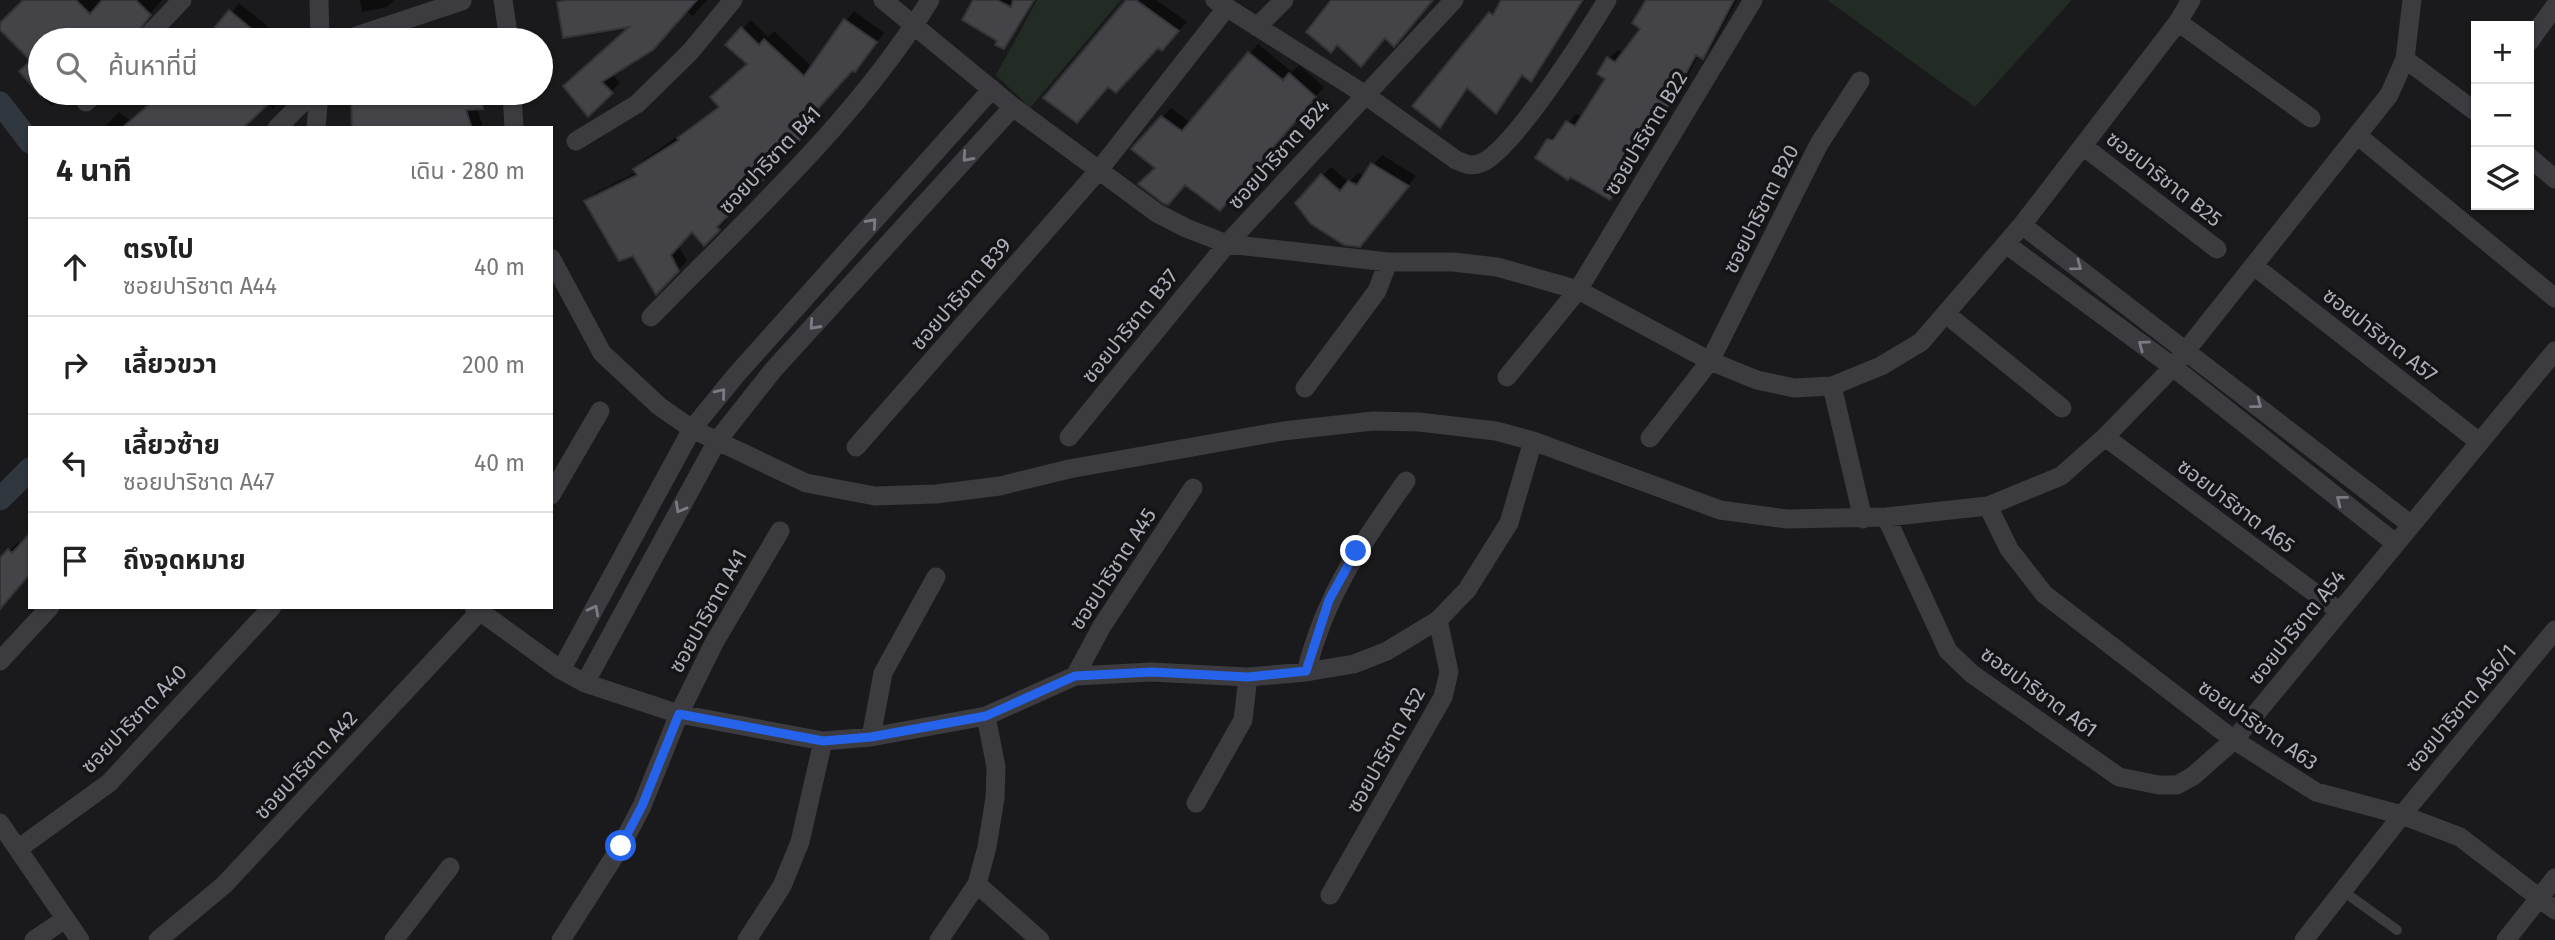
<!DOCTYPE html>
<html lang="th">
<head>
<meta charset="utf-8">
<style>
  :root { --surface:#fff; --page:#f6f6f6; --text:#222; --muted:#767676; --line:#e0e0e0 }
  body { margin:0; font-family:"Fira Sans","Noto Sans Thai",sans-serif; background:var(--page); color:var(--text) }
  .controls { position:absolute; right:21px; top:21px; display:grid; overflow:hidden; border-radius:0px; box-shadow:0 2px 5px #0004 }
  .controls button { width:63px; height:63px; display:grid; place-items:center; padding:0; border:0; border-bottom:2px solid var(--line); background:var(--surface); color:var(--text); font:35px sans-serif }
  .stop { position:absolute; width:21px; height:21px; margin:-16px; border:5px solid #2563eb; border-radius:50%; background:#fff }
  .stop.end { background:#2563eb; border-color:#fff; box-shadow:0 2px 7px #0008 }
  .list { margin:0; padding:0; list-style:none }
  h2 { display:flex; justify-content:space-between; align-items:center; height:91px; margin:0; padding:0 28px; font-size:30px }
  h2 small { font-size:23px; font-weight:400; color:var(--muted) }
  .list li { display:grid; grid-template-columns:46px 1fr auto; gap:21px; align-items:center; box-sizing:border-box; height:98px; padding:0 28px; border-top:2px solid var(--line) }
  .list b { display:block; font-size:26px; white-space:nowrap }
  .list p { margin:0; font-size:23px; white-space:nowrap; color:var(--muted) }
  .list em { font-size:23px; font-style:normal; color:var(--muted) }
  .icon { flex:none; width:38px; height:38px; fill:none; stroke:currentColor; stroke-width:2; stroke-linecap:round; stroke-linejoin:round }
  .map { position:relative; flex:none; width:2555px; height:940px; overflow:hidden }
  .search { position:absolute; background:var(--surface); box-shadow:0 2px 5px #0004; left:28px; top:28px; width:525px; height:77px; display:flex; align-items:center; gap:18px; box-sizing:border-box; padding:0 24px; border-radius:38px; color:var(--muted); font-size:26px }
  .panel { position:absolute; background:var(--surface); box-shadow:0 2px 5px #0004; left:28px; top:126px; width:525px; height:483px; border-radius:0px }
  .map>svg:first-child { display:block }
  .green { fill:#232b25 }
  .shadow { fill:#0007 }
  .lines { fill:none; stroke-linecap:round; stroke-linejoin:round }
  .canal { stroke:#30373f; stroke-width:23 }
  .building { fill:#444448; stroke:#343337; stroke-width:2 }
  .lane { stroke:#3b3b40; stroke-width:10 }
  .street { stroke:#3b3b40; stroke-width:19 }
  .oneway { stroke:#7a7b83 }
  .route { stroke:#2563eb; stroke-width:9 }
  .labels { text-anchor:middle; stroke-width:7; stroke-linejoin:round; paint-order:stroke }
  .street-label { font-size:21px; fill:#adb0ba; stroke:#141416 }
</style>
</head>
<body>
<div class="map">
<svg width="2555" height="940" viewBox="0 0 2555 940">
  <rect width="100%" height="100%" fill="#1a191b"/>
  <path class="green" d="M1037,0H1121L1030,108L996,75Z
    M1827,0H2072L1975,107Z"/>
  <path class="shadow" d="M27,0H162L129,40L118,34L113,40H40V93L22,71L33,61L0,28Z
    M360,0H394L387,7L362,12Z
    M561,0H707L693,16L686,11L612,74L620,83L588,114L565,86L633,25L559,2Z
    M975,0H1035L1006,44Z
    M1128,0H1156L1187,22L1171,40L1158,46Z
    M1503,0H1585L1539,71L1531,80L1524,74L1496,111L1469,87L1440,126L1415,106Z
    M1650,0H1737L1711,48L1703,57L1699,55L1674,101L1665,110L1663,109L1640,150L1643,151L1610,198L1549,140L1558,131L1561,132L1576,114L1583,117L1607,78L1609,58L1618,50L1623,53L1643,28Z
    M239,3L272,30L268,34L275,40H212Z
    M854,11L884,33L863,61L812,113L816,118L807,131L776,150L783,158L724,217L727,220L704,244L693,230L678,245L687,261L656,292L634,254L586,202L595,193L637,172L636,169L644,160L720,106L749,63L727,45L751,20L768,37L774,31L812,67Z
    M1258,44L1292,72L1299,65L1324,87L1220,209L1186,183L1157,168L1139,142L1171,108L1191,123Z
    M40,93H65L52,106Z
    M158,93H288L273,109L266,104L238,128H104L119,112L131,121L155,100L153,98Z
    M352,93H481L482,99L476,105L483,127L353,128Z
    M1382,155L1416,176L1368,235L1322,176L1331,167L1349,182L1358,173L1365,176Z
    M18,542L21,545L0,602V561Z"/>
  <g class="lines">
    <path class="canal" d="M0,103L30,142
      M0,499L30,469"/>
  </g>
  <path class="building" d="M23,0H76L90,14L102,0H136L151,15L131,40H40V95L19,71L31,61L0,30V23Z
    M567,0H697L653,50L602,82L613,93L588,117L563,86L629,27L563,38L557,2Z
    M973,0H997L1011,7L1013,0H1034L1004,49L995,45L997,41L962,20Z
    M1126,0H1136L1179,31L1162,51L1158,48L1116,93L1108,87L1077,123L1043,98Z
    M1331,0H1433L1394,47L1385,38L1361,67L1337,45L1331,53L1306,32Z
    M1501,0H1583L1531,82L1522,75L1496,114L1467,88L1440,128L1412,106L1489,12L1493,15Z
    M1646,0H1734L1703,59L1696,55L1665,112L1660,109L1632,159L1635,161L1610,200L1570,177L1568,180L1535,158L1547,139L1553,140L1566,121L1575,126L1605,79L1597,74L1607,57L1615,62L1640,29L1632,23Z
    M229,10L265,40H229L214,28Z
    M844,19L877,42L855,72L852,71L805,123L809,128L798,142L793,138L768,158L775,168L717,227L720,230L704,246L692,232L671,255L679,271L656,295L633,256L619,261L584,201L637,175L633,169L679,140L677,138L719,107L710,97L747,64L725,45L741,27L759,45L764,39L804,76Z
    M1248,52L1283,80L1289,73L1316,97L1220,211L1185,185L1168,205L1163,203L1138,184L1155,168L1131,149L1161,116L1182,131Z
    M144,93H280L243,128H122L153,101Z
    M351,93H481L483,109L466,110L472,128H352Z
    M1371,163L1409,186L1360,247L1344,245L1311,224L1295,203L1321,174L1340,191L1348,181L1357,185Z
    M30,533V574L0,609V558L8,549L12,553Z"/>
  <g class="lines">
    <path class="lane" d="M2343,891L2397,930"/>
    <path class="street" d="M319,0L320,40
      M503,0L509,40
      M883,0L1013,107L1157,213L1186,228L1227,244L1388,262H1453L1497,267L1578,290L1710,361L1757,380L1794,388L1832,386L1881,366L1921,342L2022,225L2178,22L2191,0
      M1215,0L1364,94L1456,160C1465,164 1471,167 1481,163C1513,150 1587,33 1607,0
      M2178,22L2311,118
      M1257,27L1284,0
      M144,40L182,0
      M344,40L462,1
      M2529,42L2555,6
      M2405,59L2476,112
      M512,93L514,128
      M86,102L95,93
      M277,128L312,93
      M316,128L319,93
      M2357,135L2555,298
      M576,141L637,104L690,52L733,0
      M2083,146L2217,249
      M2529,157L2555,179
      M2022,225L2410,524
      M2006,244L2173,367L2395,543
      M551,258L602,353L659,406L692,429L806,483L875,496L936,494L1000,486L1069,469L1283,431L1373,421L1419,422L1496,431L1533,441L1720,510L1787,519L1886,517L1988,506L2061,476L2105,437L2173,367L2389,95L2405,59L2412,0
      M2254,266L2478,441
      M1946,314L2062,408
      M651,317C749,216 856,120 930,0
      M1507,377L1578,290L1753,0
      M1832,386L1863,519
      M1305,388L1377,291L1388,262
      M1069,437L1227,244L1454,0
      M2105,437L2339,611
      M1650,438L1710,361L1819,144L1860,81
      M856,447L1099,170L1227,7
      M551,495L600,411
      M1988,506L2009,549L2044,594L2234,740L2316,792L2402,815L2460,837L2555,910
      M1886,517L1948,651L1972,674L2119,777L2159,785H2177L2193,776L2234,740L2555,351
      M474,607L561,670L585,683L679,714L823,741L871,737L986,716L1075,676L1151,672L1248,677L1306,672L1354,664L1387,651L1438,620L1467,590L1509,523L1533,441
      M0,661L50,607
      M561,670L692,429L736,375L992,89
      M1306,672C1326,593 1360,546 1406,481
      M1075,676L1102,626L1193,488
      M585,683L717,441L774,369L1013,107
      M871,737L883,673L936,577
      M1196,803L1243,720L1248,677
      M0,823L80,940
      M18,849L109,783L272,607
      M977,884L1040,940
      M1330,895L1443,697L1449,672L1438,620
      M34,940L65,919
      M158,940L224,885L484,607
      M394,940L450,867
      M561,940L621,846L642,806L679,714L714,643L780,531
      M747,940L782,886L800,842L823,741
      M939,940L977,884L987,847L995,798L996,767L986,716
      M2304,940L2402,815L2555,630
      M2506,940L2555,878"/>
  </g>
  <defs><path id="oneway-chevron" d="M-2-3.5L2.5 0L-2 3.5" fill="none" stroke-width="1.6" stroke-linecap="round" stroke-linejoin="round" transform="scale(1.75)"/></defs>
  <g class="oneway">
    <use href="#oneway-chevron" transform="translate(967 157) rotate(132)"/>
    <use href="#oneway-chevron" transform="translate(872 223) rotate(-48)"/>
    <use href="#oneway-chevron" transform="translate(2077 266) rotate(37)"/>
    <use href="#oneway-chevron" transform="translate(814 325) rotate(132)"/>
    <use href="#oneway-chevron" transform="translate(2143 345) rotate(-144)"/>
    <use href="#oneway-chevron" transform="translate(721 393) rotate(-51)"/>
    <use href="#oneway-chevron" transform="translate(2257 404) rotate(38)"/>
    <use href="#oneway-chevron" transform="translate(2341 500) rotate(-142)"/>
    <use href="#oneway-chevron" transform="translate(680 508) rotate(119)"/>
    <use href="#oneway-chevron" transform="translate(594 610) rotate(-62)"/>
  </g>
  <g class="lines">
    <path class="route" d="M621,846L642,806L679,714L823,741L871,737L986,716L1075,676L1152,672L1248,677L1306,671L1329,600L1356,551"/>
  </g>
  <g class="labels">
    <g class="street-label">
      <text transform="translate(1646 133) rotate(-59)" y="7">ซอยปาริชาต B22</text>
      <text transform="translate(1279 154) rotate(-48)" y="7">ซอยปาริชาต B24</text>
      <text transform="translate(770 160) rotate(-47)" y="7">ซอยปาริชาต B41</text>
      <text transform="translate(2164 179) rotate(38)" y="7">ซอยปาริชาต B25</text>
      <text transform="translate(1761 209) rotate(-63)" y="7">ซอยปาริชาต B20</text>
      <text transform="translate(961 294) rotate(-49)" y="7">ซอยปาริชาต B39</text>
      <text transform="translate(1130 326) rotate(-51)" y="7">ซอยปาริชาต B37</text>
      <text transform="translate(2380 335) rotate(38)" y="7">ซอยปาริชาต A57</text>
      <text transform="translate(2236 506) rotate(37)" y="7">ซอยปาริชาต A65</text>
      <text transform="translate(1113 569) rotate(-57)" y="7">ซอยปาริชาต A45</text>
      <text transform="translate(708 611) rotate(-61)" y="7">ซอยปาริชาต A41</text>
      <text transform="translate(2297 627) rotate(-51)" y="7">ซอยปาริชาต A54</text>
      <text transform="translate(2039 692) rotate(36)" y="7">ซอยปาริชาต A61</text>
      <text transform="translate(2461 708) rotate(-50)" y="7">ซอยปาริชาต A56/1</text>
      <text transform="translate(134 719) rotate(-46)" y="7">ซอยปาริชาต A40</text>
      <text transform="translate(2258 725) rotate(35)" y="7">ซอยปาริชาต A63</text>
      <text transform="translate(1386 750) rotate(-61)" y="7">ซอยปาริชาต A52</text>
      <text transform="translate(306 765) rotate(-47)" y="7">ซอยปาริชาต A42</text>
    </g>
  </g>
</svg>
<div class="controls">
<button>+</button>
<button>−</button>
<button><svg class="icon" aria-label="layers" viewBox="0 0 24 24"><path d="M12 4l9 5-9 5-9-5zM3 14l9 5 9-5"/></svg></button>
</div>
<div class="stop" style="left:621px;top:846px"></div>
<div class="stop end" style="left:1356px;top:551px"></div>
<div class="search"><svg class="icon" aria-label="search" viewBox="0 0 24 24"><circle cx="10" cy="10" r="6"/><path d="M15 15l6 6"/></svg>ค้นหาที่นี่</div>
<section class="panel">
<h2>4 นาที<small>เดิน · 280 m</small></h2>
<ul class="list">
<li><svg class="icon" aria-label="ahead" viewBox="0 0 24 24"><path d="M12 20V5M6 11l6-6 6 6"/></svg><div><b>ตรงไป</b><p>ซอยปาริชาต A44</p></div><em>40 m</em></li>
<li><svg class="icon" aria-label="right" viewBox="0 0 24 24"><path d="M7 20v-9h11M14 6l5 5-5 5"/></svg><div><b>เลี้ยวขวา</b></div><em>200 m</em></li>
<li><svg class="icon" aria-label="left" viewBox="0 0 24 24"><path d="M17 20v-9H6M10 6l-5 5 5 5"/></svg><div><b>เลี้ยวซ้าย</b><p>ซอยปาริชาต A47</p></div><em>40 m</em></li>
<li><svg class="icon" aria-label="arrive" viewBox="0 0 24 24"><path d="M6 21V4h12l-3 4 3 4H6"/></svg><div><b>ถึงจุดหมาย</b></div></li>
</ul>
</section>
</div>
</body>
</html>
